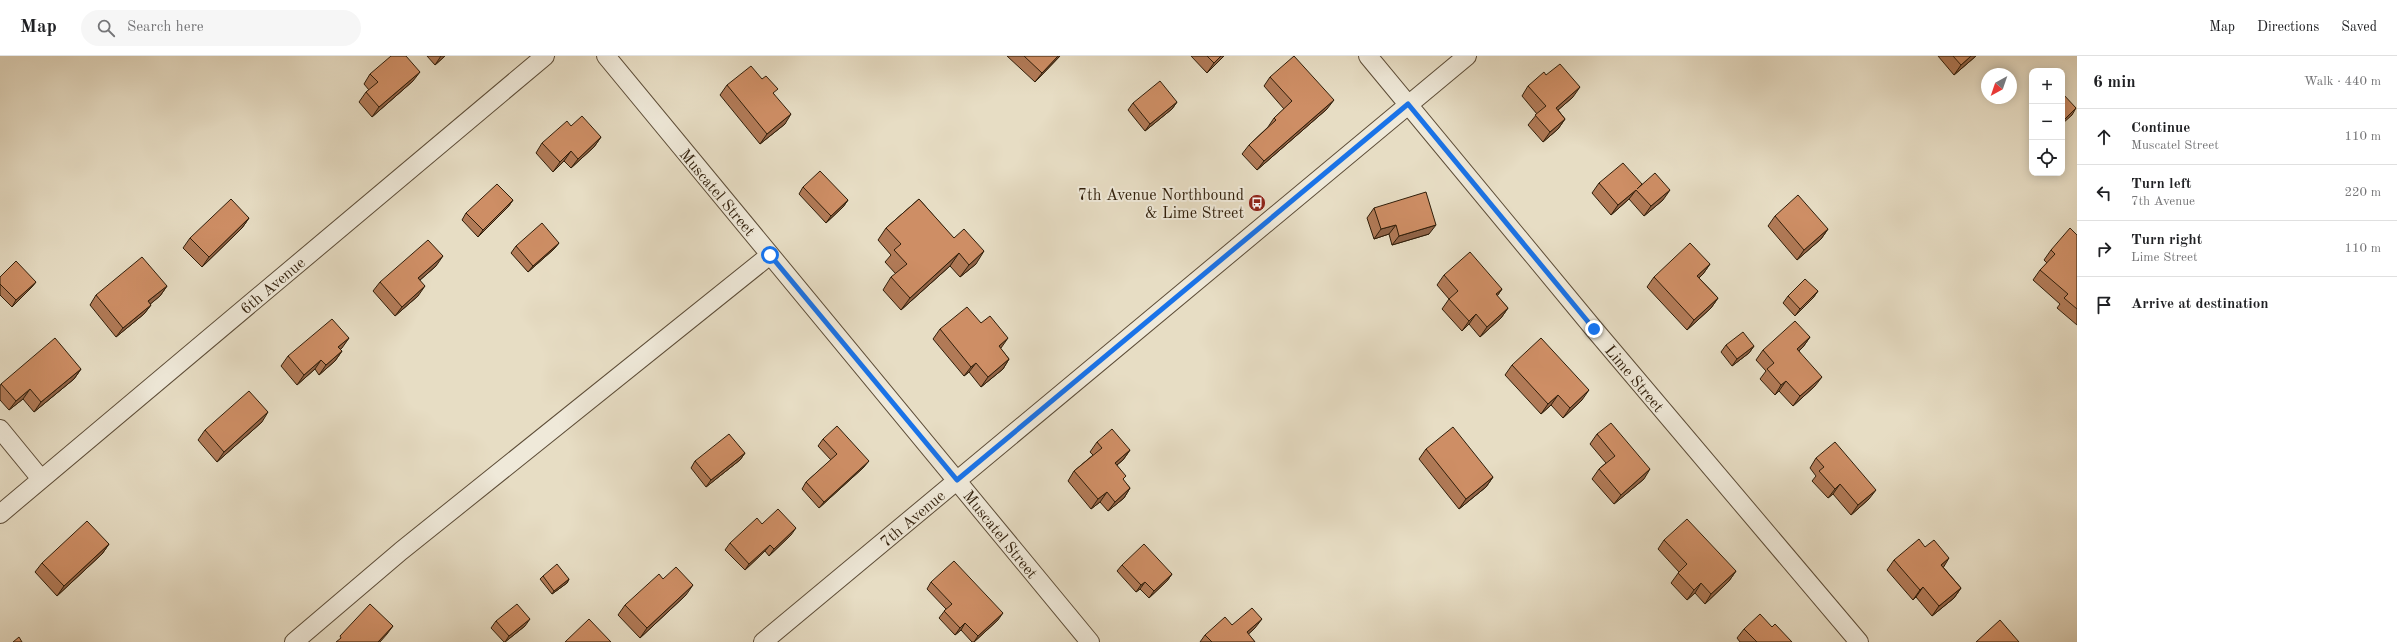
<!DOCTYPE html>
<html lang="en">
<head>
<meta charset="utf-8">
<style>
  :root { --surface:#fff; --page:#f6f6f6; --text:#202124; --muted:#757577; --line:#e0e0e0 }
  body { margin:0; font-family:"Old Standard TT",serif; background:var(--page); color:var(--text) }
  .controls { position:absolute; right:12px; top:12px; display:grid; overflow:hidden; border-radius:8px; box-shadow:0 2px 10px #0003 }
  .controls button { width:36px; height:36px; display:grid; place-items:center; padding:0; border:0; border-bottom:1px solid var(--line); background:var(--surface); color:var(--text); font:20px sans-serif }
  .compass { position:absolute; left:1981px; top:12px; width:36px; height:36px; border-radius:50%; background:var(--surface); box-shadow:0 2px 10px #0003; rotate:220deg }
  .stop { position:absolute; width:12px; height:12px; margin:-9px; border:3px solid #1a73e8; border-radius:50%; background:#fff }
  .stop.end { background:#1a73e8; border-color:#fff; box-shadow:0 1px 4px #0008 }
  .list { margin:0; padding:0; list-style:none }
  h2 { display:flex; justify-content:space-between; align-items:center; height:52px; margin:0; padding:0 16px; font-size:17px }
  h2 small { font-size:13px; font-weight:400; color:var(--muted) }
  .list li { display:grid; grid-template-columns:26px 1fr auto; gap:12px; align-items:center; box-sizing:border-box; height:56px; padding:0 16px; border-top:1px solid var(--line) }
  .list b { display:block; font-size:15px; white-space:nowrap }
  .list p { margin:0; font-size:13px; white-space:nowrap; color:var(--muted) }
  .list em { font-size:13px; font-style:normal; color:var(--muted) }
  .icon { flex:none; width:22px; height:22px; fill:none; stroke:currentColor; stroke-width:2; stroke-linecap:round; stroke-linejoin:round }
  .map { position:relative; flex:none; width:2077px; height:586px; overflow:hidden }
  header { display:flex; align-items:center; gap:24px; box-sizing:border-box; height:56px; padding:0 20px; background:var(--surface); border-bottom:1px solid var(--line) }
  header strong { font-size:19px }
  nav { display:flex; gap:22px; margin-inline-start:auto; font-size:14px }
  .search { width:280px; height:36px; background:var(--page); display:flex; align-items:center; gap:10px; box-sizing:border-box; padding:0 14px; border-radius:22px; color:var(--muted); font-size:15px }
  main { display:flex }
  aside { flex:1; background:var(--surface) }
  .map>svg:first-child { display:block }
  .lines { fill:none; stroke-linecap:round; stroke-linejoin:round }
  .minor-casing { stroke:#5d4d38; stroke-width:20 }
  .minor { stroke:#efe9d9; stroke-width:18 }
  .wall { fill:#b17a57; stroke:#2f1d09 }
  .shaded-wall { fill:#906347; stroke:#2f1d09 }
  .building { fill:#ce8e65; stroke:#2f1d09 }
  .route { stroke:#1a73e8; stroke-width:5 }
  .labels { text-anchor:middle; stroke-width:4; stroke-linejoin:round; paint-order:stroke }
  .street-label { font-size:16px; fill:#2f1d09; stroke:#efe9d9 }
  .poi-label { font-size:16px; fill:#2f1d09; stroke:#efe9d9; text-anchor:end }
</style>
</head>
<body>
<header>
<strong>Map</strong>
<div class="search"><svg class="icon" aria-label="search" viewBox="0 0 24 24"><circle cx="10" cy="10" r="6"/><path d="M15 15l6 6"/></svg>Search here</div>
<nav><a>Map</a><a>Directions</a><a>Saved</a></nav>
</header>
<main>
<div class="map">
<svg width="2077" height="586" viewBox="0 0 2077 586">
  <rect width="100%" height="100%" fill="#e7ddc4"/>
  <filter id="stains"><feTurbulence type="fractalNoise" baseFrequency=".005" numOctaves="4"/><feColorMatrix values="0 0 0 0 .2 0 0 0 0 .09 0 0 0 0 .02 0 0 0 .5 -.17"/></filter>
  <radialGradient id="worn" r=".72"><stop offset=".6" stop-color="#630" stop-opacity="0"/><stop offset="1" stop-color="#630" stop-opacity=".3"/></radialGradient>
  <g class="lines">
    <defs>
      <path id="minor" d="M606,0L1090,586
        M1368,0L1594,273L1859,586
        M0,373L41,423
        M0,458L545,0
        M294,586L401,495L770,199
        M763,586L1467,0"/>
    </defs>
    <use href="#minor" class="minor-casing"/>
    <use href="#minor" class="minor"/>
  </g>
  <path class="wall" d="M427,0H445L435,9Z
    M1007,0H1060L1035,26Z
    M1191,0H1224L1207,17Z
    M1938,0H1976L1954,19Z
    M370,18L413,25L372,61L359,46L366,36L369,34L364,28Z
    M1546,19L1573,41L1558,54L1565,63L1558,73L1543,86L1528,69L1537,58L1522,40L1528,30Z
    M1270,21L1327,53L1257,114L1242,98L1249,89L1268,71L1274,62L1284,53L1264,30Z
    M727,29L774,38L785,68L760,88L720,39Z
    M1177,46L1172,53L1145,75L1128,54L1133,47Z
    M571,70L601,81L594,91L571,112L564,105L553,116L536,97L542,87Z
    M1599,127L1642,128L1663,144L1644,160L1629,143L1611,159L1592,137Z
    M803,131L848,144L843,151L826,167L799,138Z
    M919,143L976,208L960,221L950,210L901,254L883,234L891,221L896,218L885,206L891,199L878,184L886,172Z
    M513,144L508,151L478,181L462,164L466,157Z
    M1374,152L1429,178L1392,189L1389,178L1374,183L1367,162Z
    M1775,160L1828,173L1821,183L1797,204L1768,170Z
    M249,162L242,172L202,211L183,192L190,182Z
    M2077,179V269L2057,252L2060,248L2033,224L2040,214L2047,207L2044,204L2051,194Z
    M559,187L554,193L528,216L511,197L516,190Z
    M1710,208L1703,218L1699,222L1718,242L1711,252L1687,274L1647,231L1654,221Z
    M436,210L420,224L418,240L395,260L373,235L380,226Z
    M1444,219L1502,233L1497,240L1508,252L1501,262L1480,281L1469,268L1462,275L1442,253L1449,243L1437,229Z
    M0,221L36,226L31,232L12,251L0,239Z
    M167,230L160,240L150,248L151,249L144,258L116,281L90,249L96,239Z
    M1818,235L1813,242L1795,260L1783,247L1788,240Z
    M940,273L1001,293L1009,303L1003,313L981,331L969,316L964,320L933,283Z
    M1810,281L1803,291L1799,295L1815,330L1793,350L1779,335L1775,339L1760,323L1766,315L1756,304L1763,294Z
    M349,282L340,293L342,295L335,305L319,319L315,313L297,329L281,310L288,300Z
    M1726,289L1754,290L1749,297L1732,310L1721,296Z
    M1512,309L1582,344L1563,362L1551,349L1541,358L1505,319Z
    M81,313L74,323L34,356L23,343L9,354L0,344V330L1,328Z
    M262,366L217,406L198,384L205,374Z
    M1597,378L1644,423L1614,448L1592,423L1599,413L1606,407L1590,388Z
    M823,383L864,411L819,452L802,433L806,426L831,404L818,390Z
    M1097,386L1130,394L1123,404L1117,409L1123,424L1130,432L1124,442L1108,455L1100,446L1091,453L1068,425L1074,415L1093,399L1090,396Z
    M1426,393L1493,421L1486,431L1459,453L1419,403Z
    M745,397L740,404L706,431L691,412L695,405Z
    M1816,402L1869,443L1851,459L1833,438L1828,442L1812,425L1816,420L1810,412Z
    M762,468L791,479L769,500L765,495L745,514L725,494L730,487Z
    M1664,484L1736,515L1729,525L1705,548L1695,537L1687,544L1671,527L1679,516L1658,493Z
    M109,488L102,498L57,540L35,516L42,507Z
    M1894,504L1943,511L1961,532L1954,542L1932,560L1916,541L1913,544L1887,514Z
    M1122,509L1172,518L1167,525L1149,542L1140,533L1136,536L1117,515Z
    M543,520L569,523L567,527L552,538L540,523Z
    M663,523L686,539L640,582L618,559L625,549Z
    M931,526L998,564L974,586H972L961,574L955,579L939,562L946,553L927,533Z
    M496,565L525,570L505,586H504L491,572Z
    M1232,569L1255,572L1248,578L1255,586H1200L1205,579Z
    M1772,571L1792,586H1740L1737,582L1744,573Z"/>
  <path class="shaded-wall" d="M441,0H445L435,9Z
    M1058,0H1060L1035,26L1042,17Z
    M1221,0H1224L1207,17L1214,7Z
    M1971,0H1976L1954,19L1961,9Z
    M420,16L413,25L372,61L379,51Z
    M1580,31L1573,41L1549,62L1556,52Z
    M1334,44L1327,53L1257,114L1264,105Z
    M1177,46L1172,53L1145,75L1150,68Z
    M2076,52L2072,59L2062,68V66Z
    M791,58L785,68L760,88L767,78Z
    M1565,63L1558,73L1543,86L1550,76Z
    M601,81L594,91L571,112L578,103Z
    M571,95L564,105L553,116L560,106Z
    M1636,134L1629,143L1611,159L1618,149Z
    M1670,134L1663,144L1644,160L1651,150Z
    M513,144L508,151L478,181L483,174Z
    M848,144L843,151L826,167L831,160Z
    M249,162L242,172L202,211L209,201Z
    M1396,169L1389,178L1374,183L1381,173Z
    M1436,169L1429,178L1392,189L1399,180Z
    M1828,173L1821,183L1797,204L1804,194Z
    M559,187L554,193L528,216L533,210Z
    M984,195L976,208L960,221L969,209Z
    M959,197L950,210L901,254L910,242Z
    M443,200L436,210L411,232L418,222Z
    M1710,208L1703,218L1690,230L1697,220Z
    M36,226L31,232L12,251L16,244Z
    M167,230L160,240L142,255L148,245Z
    M425,230L418,240L395,260L402,251Z
    M1502,233L1495,243L1496,238Z
    M1818,235L1813,242L1795,260L1800,253Z
    M1718,242L1711,252L1687,274L1694,264Z
    M151,249L144,258L116,281L123,272Z
    M1508,252L1501,262L1480,281L1487,271Z
    M1476,258L1469,268L1462,275L1469,265Z
    M1810,281L1803,291L1790,303L1797,293Z
    M349,282L342,292L331,301L338,291Z
    M1008,282L1001,292L992,300L999,290Z
    M1754,290L1749,297L1732,310L1737,303Z
    M342,295L335,305L319,319L326,309Z
    M1009,303L1003,313L981,331L988,321Z
    M321,304L315,313L297,329L304,319Z
    M976,307L969,316L964,320L971,311Z
    M81,313L74,323L34,356L41,346Z
    M1822,321L1815,330L1793,350L1800,340Z
    M1786,325L1779,335L1775,339L1781,329Z
    M30,333L23,343L9,354L16,345Z
    M1589,334L1582,344L1563,362L1570,352Z
    M1558,339L1551,349L1541,358L1548,348Z
    M268,356L262,366L217,406L224,396Z
    M1130,394L1123,404L1108,416L1115,407Z
    M745,397L740,404L706,431L711,424Z
    M869,405L864,411L819,452L824,446Z
    M1650,413L1644,423L1614,448L1621,439Z
    M1493,421L1486,431L1459,453L1466,443Z
    M1840,428L1833,438L1828,442L1835,433Z
    M1130,432L1124,442L1108,455L1115,446Z
    M1876,434L1869,443L1851,459L1858,449Z
    M1107,436L1100,446L1091,453L1098,443Z
    M796,472L791,479L769,500L774,493Z
    M109,488L102,498L57,540L64,530Z
    M770,489L765,495L745,514L749,508Z
    M1949,502L1943,512L1941,509Z
    M1736,515L1729,525L1705,548L1711,538Z
    M1172,518L1167,525L1149,542L1154,535Z
    M569,523L567,527L552,538L554,535Z
    M1145,526L1140,533L1136,536L1141,529Z
    M1701,527L1695,537L1687,544L1694,534Z
    M693,529L686,539L640,582L647,572Z
    M1923,531L1916,541L1913,544L1920,534Z
    M1961,532L1954,542L1932,560L1939,550Z
    M1003,557L998,564L974,586L978,580Z
    M530,563L525,570L505,586L509,580Z
    M1262,563L1255,572L1240,586L1247,576Z
    M965,567L961,574L955,579L960,572Z
    M393,570L387,578L380,586H378Z"/>
  <path class="building" d="M391,0H406L420,16L379,51L366,36L378,26L370,18Z
    M1024,0H1058L1042,17Z
    M1207,0H1221L1214,7Z
    M1294,0L1334,44L1264,105L1249,89L1276,64L1274,62L1292,45L1270,21Z
    M1953,0H1971L1961,9Z
    M1560,8L1580,31L1556,52L1565,63L1550,76L1535,59L1546,50L1528,30L1544,16L1546,19Z
    M751,10L762,23L766,20L778,33L773,37L791,58L767,78L727,29Z
    M1160,25L1177,46L1150,68L1133,47Z
    M2063,38L2076,52L2062,66V39Z
    M582,60L601,81L578,103L571,95L560,106L542,87L567,65L571,70Z
    M1623,107L1642,128L1637,133L1655,117L1670,134L1651,150L1636,134L1618,149L1599,127Z
    M820,115L848,144L831,160L803,131Z
    M497,128L513,144L483,174L466,157Z
    M1426,136L1436,169L1399,180L1396,169L1381,173L1374,152Z
    M1798,139L1828,173L1804,194L1775,160Z
    M231,143L249,162L209,201L190,182Z
    M919,143L954,182L964,173L984,195L969,209L959,197L910,242L891,221L907,208L894,194L901,188L886,172Z
    M542,167L559,187L533,210L516,190Z
    M2070,172L2077,179V253L2064,242L2068,238L2040,214L2055,198L2051,194Z
    M428,184L443,200L418,222L425,230L402,251L380,226Z
    M1690,187L1710,208L1697,220L1718,242L1694,264L1654,221Z
    M1470,196L1502,233L1496,238L1508,252L1487,271L1476,258L1469,265L1449,243L1458,235L1444,219Z
    M142,201L167,230L148,245L151,249L123,272L96,239Z
    M16,205L36,226L16,244L0,228V221Z
    M1805,223L1818,235L1800,253L1788,240Z
    M967,251L981,267L990,260L1008,282L999,290L1009,303L988,321L976,307L971,311L940,273Z
    M332,263L349,282L338,291L342,295L326,309L321,304L304,319L288,300Z
    M1795,265L1810,281L1797,293L1822,321L1800,340L1786,325L1781,329L1767,313L1774,307L1763,294Z
    M1743,276L1754,290L1737,303L1726,289Z
    M55,282L81,313L41,346L30,333L16,345L1,328Z
    M1541,282L1589,334L1570,352L1558,339L1548,348L1512,309Z
    M249,335L268,356L224,396L205,374Z
    M1611,367L1650,413L1621,439L1599,413L1615,400L1597,378Z
    M837,370L869,405L824,446L806,426L837,398L823,383Z
    M1453,371L1493,421L1466,443L1426,393Z
    M1112,373L1130,394L1115,407L1126,420L1123,423L1130,432L1115,446L1107,436L1098,443L1074,415L1102,392L1097,386Z
    M729,378L745,397L711,424L695,405Z
    M1835,386L1876,434L1858,449L1840,428L1835,433L1819,415L1824,411L1816,402Z
    M778,453L796,472L774,493L770,489L749,508L730,487L757,462L762,468Z
    M1687,463L1736,515L1711,538L1701,527L1694,534L1678,517L1687,508L1664,484Z
    M87,465L109,488L64,530L42,507Z
    M1919,483L1925,491L1934,484L1949,502L1941,509L1961,532L1939,550L1923,531L1920,534L1894,504Z
    M1144,488L1172,518L1154,535L1145,526L1141,529L1122,509Z
    M954,505L1003,557L978,580L965,567L960,572L944,555L952,548L931,526Z
    M557,508L569,523L554,535L543,520Z
    M676,511L693,529L647,572L625,549L659,518L663,523Z
    M370,548L393,570L378,586H336L341,582L340,580Z
    M517,548L530,563L509,580L496,565Z
    M1252,552L1262,563L1247,576L1255,586H1212L1205,579L1225,561L1232,569Z
    M1760,558L1772,571L1775,568L1792,586H1757L1744,573Z
    M589,563L611,586H565Z
    M2000,564L2019,586H1976Z
    M19,581L22,586H13Z"/>
  <g class="lines">
    <path class="route" d="M770,199L957,424L1408,48L1594,273"/>
  </g>
  <defs>
    <symbol id="bus-disc" viewBox="-11 -11 22 22"><circle r="9.5" fill="#8f2418" stroke="#efe9d9"/><path d="M-5-6H5V4H4V6H2V4H-2V6H-4V4H-5ZM-3.5-4V0h7V-4ZM-3.5 1.2v1.5H-2V1.2ZM2 1.2v1.5H3.5V1.2Z" fill="#fff"/></symbol>
  </defs>
  <g fill-rule="evenodd">
    <use href="#bus-disc" x="1247" y="137" width="20" height="20"/>
  </g>
  <g class="labels">
    <g class="street-label">
      <text transform="translate(718 136) rotate(50)" y="6">Muscatel Street</text>
      <text transform="translate(272 229) rotate(-40)" y="6">6th Avenue</text>
      <text transform="translate(1635 322) rotate(50)" y="6">Lime Street</text>
      <text transform="translate(912 462) rotate(-40)" y="6">7th Avenue</text>
      <text transform="translate(1001 478) rotate(51)" y="6">Muscatel Street</text>
    </g>
    <g class="poi-label">
      <text x="1244" y="144">7th Avenue Northbound<tspan x="1244" dy="18">&amp; Lime Street</tspan></text>
    </g>
  </g>
  <rect width="100%" height="100%" filter="url(#stains)"/>
  <rect width="100%" height="100%" fill="url(#worn)"/>
</svg>
<div class="controls">
<button>+</button>
<button>−</button>
<button><svg class="icon" aria-label="locate" viewBox="0 0 24 24"><circle cx="12" cy="12" r="6"/><path d="M12 2v4M12 18v4M2 12h4M18 12h4"/></svg></button>
</div>
<svg class="compass" viewBox="-18 -18 36 36"><path d="M0-13l5 13h-10z" fill="#e53935"/><path d="M0 13l5-13h-10z" fill="#757577"/></svg>
<div class="stop" style="left:770px;top:199px"></div>
<div class="stop end" style="left:1594px;top:273px"></div>
</div>
<aside>
<h2>6 min<small>Walk · 440 m</small></h2>
<ul class="list">
<li><svg class="icon" aria-label="ahead" viewBox="0 0 24 24"><path d="M12 20V5M6 11l6-6 6 6"/></svg><div><b>Continue</b><p>Muscatel Street</p></div><em>110 m</em></li>
<li><svg class="icon" aria-label="left" viewBox="0 0 24 24"><path d="M17 20v-9H6M10 6l-5 5 5 5"/></svg><div><b>Turn left</b><p>7th Avenue</p></div><em>220 m</em></li>
<li><svg class="icon" aria-label="right" viewBox="0 0 24 24"><path d="M7 20v-9h11M14 6l5 5-5 5"/></svg><div><b>Turn right</b><p>Lime Street</p></div><em>110 m</em></li>
<li><svg class="icon" aria-label="arrive" viewBox="0 0 24 24"><path d="M6 21V4h12l-3 4 3 4H6"/></svg><div><b>Arrive at destination</b></div></li>
</ul>
</aside>
</main>
</body>
</html>
